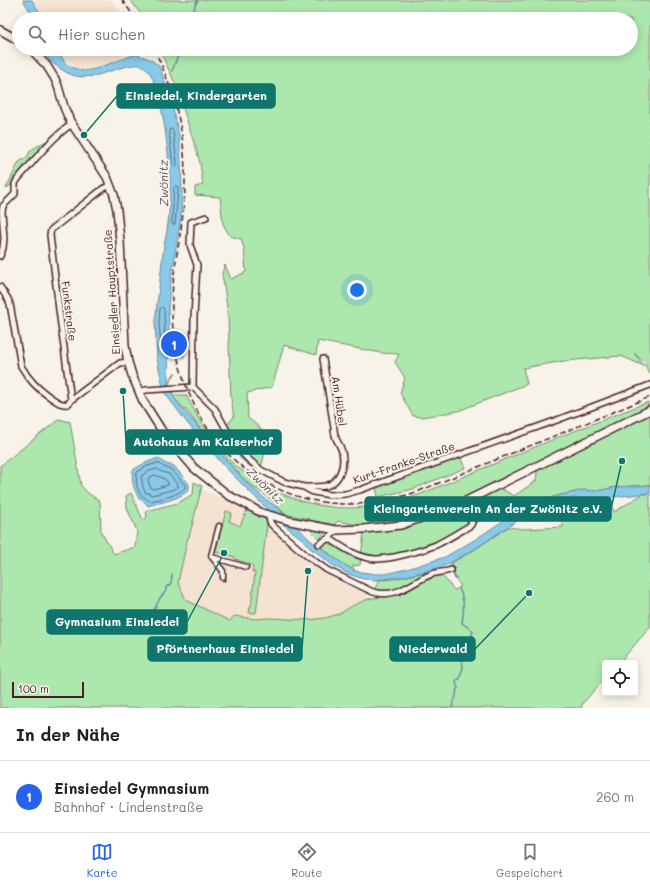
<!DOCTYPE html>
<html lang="de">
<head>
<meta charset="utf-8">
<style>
  :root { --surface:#fff; --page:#f6f6f6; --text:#202124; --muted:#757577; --line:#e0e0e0; --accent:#2563eb }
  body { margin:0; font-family:Mali,sans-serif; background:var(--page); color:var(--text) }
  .controls { position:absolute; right:12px; bottom:12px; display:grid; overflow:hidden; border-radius:4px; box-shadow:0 2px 10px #0003 }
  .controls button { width:36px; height:36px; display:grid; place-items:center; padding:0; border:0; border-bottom:1px solid var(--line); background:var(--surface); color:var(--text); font:20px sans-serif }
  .scale { position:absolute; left:12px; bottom:10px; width:72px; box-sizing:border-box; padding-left:4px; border:2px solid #4a1f2b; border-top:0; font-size:11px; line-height:14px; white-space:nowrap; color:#4a1f2b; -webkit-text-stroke:3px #f7f3e8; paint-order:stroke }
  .you { position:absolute; left:357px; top:290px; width:14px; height:14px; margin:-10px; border:3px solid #fff; border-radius:50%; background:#1a73e8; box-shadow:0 0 0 6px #1a73e833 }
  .badge { display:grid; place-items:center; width:26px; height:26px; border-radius:50%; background:var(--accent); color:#fff; font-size:13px; font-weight:700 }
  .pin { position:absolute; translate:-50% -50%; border:2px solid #fff; box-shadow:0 1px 4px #0006 }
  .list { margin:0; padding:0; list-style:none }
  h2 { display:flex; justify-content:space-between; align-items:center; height:52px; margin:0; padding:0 16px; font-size:17px }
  h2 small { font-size:13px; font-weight:400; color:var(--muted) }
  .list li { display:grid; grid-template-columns:26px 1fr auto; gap:12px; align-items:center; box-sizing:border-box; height:72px; padding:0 16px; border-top:1px solid var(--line) }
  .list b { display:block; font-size:15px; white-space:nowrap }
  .list p { margin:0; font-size:13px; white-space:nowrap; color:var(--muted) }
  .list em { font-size:13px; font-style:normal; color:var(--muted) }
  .icon { flex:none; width:22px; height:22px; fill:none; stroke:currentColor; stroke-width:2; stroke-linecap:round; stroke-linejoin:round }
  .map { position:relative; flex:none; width:650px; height:708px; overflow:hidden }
  .search { position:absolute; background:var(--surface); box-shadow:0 2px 10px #0003; left:12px; right:12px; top:12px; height:44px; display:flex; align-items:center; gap:10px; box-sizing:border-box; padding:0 14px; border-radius:22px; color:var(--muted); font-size:15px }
  .sheet { height:124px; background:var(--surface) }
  nav { display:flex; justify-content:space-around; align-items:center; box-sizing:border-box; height:56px; border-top:1px solid var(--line); background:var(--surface); font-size:11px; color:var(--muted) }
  nav a { display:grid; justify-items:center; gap:2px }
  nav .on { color:var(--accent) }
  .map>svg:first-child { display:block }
  .built { fill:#f3e3d0 }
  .green { fill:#ace8ae; stroke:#7b846c }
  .water { fill:#88cbe9; stroke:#6f869d }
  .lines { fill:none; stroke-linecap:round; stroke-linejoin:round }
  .shore { stroke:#636477; stroke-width:1 }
  .stream { stroke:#6f869d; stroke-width:1.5 }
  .pedestrian-casing { stroke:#4a1f2b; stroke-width:7 }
  .minor-casing { stroke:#4a1f2b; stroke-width:8 }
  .secondary-casing { stroke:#4a1f2b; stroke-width:10 }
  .pedestrian { stroke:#f7f3e8; stroke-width:4 }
  .minor { stroke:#f7f3e8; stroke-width:5 }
  .secondary { stroke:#f7f3e8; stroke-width:7 }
  .rail { stroke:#4a1f2b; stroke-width:1.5; stroke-dasharray:6 3; stroke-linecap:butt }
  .labels { text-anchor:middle; stroke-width:4; stroke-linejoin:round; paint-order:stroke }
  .street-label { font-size:11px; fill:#4a1f2b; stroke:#f7f3e8 }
  .water-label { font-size:12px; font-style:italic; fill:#5d5364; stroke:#f7f3e8 }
  .leader { fill:none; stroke:#0f766e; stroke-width:1.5 }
  .callout-dot { fill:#0f766e; stroke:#f7f3e8; stroke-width:1.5 }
  .callout { fill:#0f766e; stroke:#0f766e; stroke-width:1.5 }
  .callout-label { font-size:12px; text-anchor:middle; font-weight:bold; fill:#fff }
</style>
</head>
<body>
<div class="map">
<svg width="650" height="708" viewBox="0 0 650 708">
  <rect width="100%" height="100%" fill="#f7f3e8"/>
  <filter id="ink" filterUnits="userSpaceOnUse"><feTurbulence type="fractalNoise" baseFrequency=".025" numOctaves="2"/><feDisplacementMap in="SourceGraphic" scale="8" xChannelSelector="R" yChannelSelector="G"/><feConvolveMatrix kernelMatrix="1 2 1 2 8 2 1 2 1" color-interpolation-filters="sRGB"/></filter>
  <g filter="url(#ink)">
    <path class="built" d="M34,0H111L121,12L126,19H45Z
      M58,49H141L140,51L125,55L114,62L100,67L84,70L69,64Z
      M201,489L264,517L267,524L306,559L328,573L366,592L368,599L354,605L339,614L325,618L308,620L269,618L255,619L234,616L230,621L186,600L178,582Z"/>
    <path class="green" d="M130,0H650V373H648L645,363L634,353L644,366L621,356L564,361L523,368L527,384L458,411L422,417L413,416L400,393L405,378L395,362L399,354L382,353L318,341L316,355L284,345L272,387L247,393L248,418L260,428L268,441L261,468L258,473L240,458L226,426L234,417L231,399L228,314L222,273L225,265L231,279L246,272L244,248L241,239L230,236L223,224L220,197L195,195V187L203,185L200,163L197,152L175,83L159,49H631V19H145Z
      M46,141L47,144L14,179L10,186L6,188L19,162L26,158L31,150Z
      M176,395H186C196,415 208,434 222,451C226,456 230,461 235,465C273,497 324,514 374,506C391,504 406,499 421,494L559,437L648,402L647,408L650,410V485L617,487L596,491L584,490L566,494L553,497L522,509L513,514L506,506L436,545L383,559L361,556L360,565L352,566L355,571L340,562L322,548L329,538L361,556L363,542L364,529L401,525L496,486L514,496L536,481L538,463L458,500L400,522L357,525L338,521L319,539L311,531L310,519L285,514L268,497L253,487L242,477L223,456L210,442L188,412L172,397Z
      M59,419L70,422L81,486L89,494L100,501L101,532L114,554L135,547L137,531L127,508L126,496L131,493L143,520L147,517L146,511L178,503L193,494L194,482L202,486L189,537H188L178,582L186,600L230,621L234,616L255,619L269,618L308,620L325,618L339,614L354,605L368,599L392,595L401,592L433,576L441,574L454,590L460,588V584C455,580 452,576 453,569L450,564L474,550L508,527L524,529L563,527L561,511L577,506L610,501L614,512L643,494H650V627L619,663H605V678L583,703L581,708H0V466Z
      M460,456L465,468L413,489L378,497L376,487Z
      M247,510L264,517L267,524L256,613H249L250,607H251L255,572H252L253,567L252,565L235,559V557L215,552L226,511L232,513L229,521L240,526Z
      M426,572L427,576L399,590L384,593L374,590L379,580C395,580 410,575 426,572Z"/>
    <path class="water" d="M23,0H32L44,19H35Z
      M45,49H57L66,64L71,67L84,71L95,69L136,54L141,56L150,59L159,66L163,76L173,109L179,136L181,163L182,191L181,217L170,285L168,308L169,331L168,382L175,399L183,409L213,445L250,486L264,498L275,506L290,519L310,540L340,562L355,571L376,574H385L407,569L445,557L476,539L513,514L522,509L553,497L584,490L596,491L617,487L650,485V493L595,499L580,498H573L554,504L521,518L475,549L446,565L434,569L402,577L374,580L364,579L348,574L331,564L315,551L311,549L302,539L284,525L258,500L225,467L188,424L164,392L157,359L155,322L164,245C169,226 170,204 170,184C170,163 162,75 143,66C138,64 133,65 128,66C104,71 84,86 61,69C57,66 50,62 48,58C46,55 46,52 45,49Z
      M158,458L166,464L174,466L189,484V490C178,500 162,502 148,506L144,501L139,499C134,489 131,481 133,470L143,464Z"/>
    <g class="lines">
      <path class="shore" d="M170,129L173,130L177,163V166L176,167L173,165L169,131Z
        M176,186L178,187V191L175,224L173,225L172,224V221L174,188Z
        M162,307L164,309L165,346L163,348L161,346L159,322L160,309Z
        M158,463L164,467L172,470L185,485V488C177,496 161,499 150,501C147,499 143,497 141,495C137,490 135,479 137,472L145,467Z
        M157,469L162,472L169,474L178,485V487L171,490L152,495L145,492L143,487L141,476L147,472Z
        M155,475L165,479L168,483V485L153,489L150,487L148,479Z"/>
      <path class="stream" d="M193,18L195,5L198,0
        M172,71L180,50L181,49
        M183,357L190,339
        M168,384L175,373
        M454,571V575L456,579
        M145,627L147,618L149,613L154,610L160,598L166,591V587L171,584L172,574
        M452,708C453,704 455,699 456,696C457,692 455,691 458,688L456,683L457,680L460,679L461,673L463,668L462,659L464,654L461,647L470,641L473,631L462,623C464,609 465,602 459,588"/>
      <defs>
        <path id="pedestrian" d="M219,526L211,556L223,571V578
          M212,557L246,567"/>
        <path id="minor" d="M0,256L3,248L4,238L2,212L3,206L15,194V184L17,180C34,161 51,138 72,124
          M0,287L8,299L10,304L21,366C29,380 37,388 50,397C56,401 60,405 68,404L71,400L120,363L128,362
          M193,387L194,317L197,265L190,245L191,222L206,217
          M139,392L146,390L193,387L215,409L235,445L248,459L261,470L284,482L304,487L313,492L330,495L345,494L360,490L549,423L650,385
          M71,400L59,310L50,235L51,230L56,226L104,188L110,186
          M304,487C311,487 319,487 326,486C340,482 345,465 342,452C340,442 334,441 334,428L323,359
          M268,515L271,524L274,527L306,555L327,570L373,592C398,599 411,582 432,574C438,572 445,572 451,570
          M329,538C343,548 358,558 376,559C382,559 388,558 394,557C408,554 423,550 436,545C448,539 459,532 471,525L472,522L460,504
          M319,544L329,538L336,530"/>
        <path id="secondary" d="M0,30L11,36L19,41
          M31,49L47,66L55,79L58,86L64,107L70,121L107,177L114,195L117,210L120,241L125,346L128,362L132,375L143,401L162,431L194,468L228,495L262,513L290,521L336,530L364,529L401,525L460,504L650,410"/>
      </defs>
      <use href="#pedestrian" class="pedestrian-casing"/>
      <use href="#minor" class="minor-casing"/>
      <use href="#secondary" class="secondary-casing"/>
      <use href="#pedestrian" class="pedestrian"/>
      <use href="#minor" class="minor"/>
      <use href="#secondary" class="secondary"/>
      <path class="rail" d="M122,0L136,19
        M154,49C174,89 185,133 185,177C186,218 174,257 172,297C169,372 204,454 274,487C322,510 371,508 419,491L650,397"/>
    </g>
  </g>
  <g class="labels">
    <g class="street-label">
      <text transform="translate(112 292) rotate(-94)" y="4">Einsiedler Hauptstraße</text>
      <text transform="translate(69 311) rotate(83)" y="4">Funkstraße</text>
      <text transform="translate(339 401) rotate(82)" y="4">Am Hübel</text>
      <text transform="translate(404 463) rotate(-19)" y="4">Kurt-Franke-Straße</text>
    </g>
    <g class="water-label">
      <text transform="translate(164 183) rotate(-91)" y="4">Zwönitz</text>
      <text transform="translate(265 486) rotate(44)" y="4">Zwönitz</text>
    </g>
  </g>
  <path class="leader" d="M84 135L117 96M123 391L126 442M622 461L611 509M224 553L187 622M308 571L302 649M529 593L475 649"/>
  <g class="callout-dot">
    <circle cx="84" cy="135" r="4"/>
    <circle cx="123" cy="391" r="4"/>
    <circle cx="622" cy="461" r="4"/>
    <circle cx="224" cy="553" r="4"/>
    <circle cx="308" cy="571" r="4"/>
    <circle cx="529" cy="593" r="4"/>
  </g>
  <g class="callout">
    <rect x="117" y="84" width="158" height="24" rx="4"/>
    <rect x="126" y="430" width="155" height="24" rx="4"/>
    <rect x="365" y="497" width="246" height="24" rx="4"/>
    <rect x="47" y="610" width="140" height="24" rx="4"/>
    <rect x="148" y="637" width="154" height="24" rx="4"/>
    <rect x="390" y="637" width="85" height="24" rx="4"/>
  </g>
  <g class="callout-label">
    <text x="196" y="100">Einsiedel, Kindergarten</text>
    <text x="203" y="446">Autohaus Am Kaiserhof</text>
    <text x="488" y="513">Kleingartenverein An der Zwönitz e.V.</text>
    <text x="117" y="626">Gymnasium Einsiedel</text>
    <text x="225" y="653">Pförtnerhaus Einsiedel</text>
    <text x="433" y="653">Niederwald</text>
  </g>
</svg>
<div class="controls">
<button><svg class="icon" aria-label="locate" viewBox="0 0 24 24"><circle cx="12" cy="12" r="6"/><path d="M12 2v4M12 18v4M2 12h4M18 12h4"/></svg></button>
</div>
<div class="scale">100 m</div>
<div class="you"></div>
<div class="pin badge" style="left:174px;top:344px">1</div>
<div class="search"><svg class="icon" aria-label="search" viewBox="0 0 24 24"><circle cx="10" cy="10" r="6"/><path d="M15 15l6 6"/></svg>Hier suchen</div>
</div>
<section class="sheet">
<h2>In der Nähe<small></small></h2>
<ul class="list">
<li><span class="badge">1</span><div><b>Einsiedel Gymnasium</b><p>Bahnhof · Lindenstraße</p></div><em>260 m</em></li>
</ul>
</section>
<nav>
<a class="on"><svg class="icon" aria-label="map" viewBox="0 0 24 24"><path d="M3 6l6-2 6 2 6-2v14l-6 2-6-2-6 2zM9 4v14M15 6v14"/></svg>Karte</a>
<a><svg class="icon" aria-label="directions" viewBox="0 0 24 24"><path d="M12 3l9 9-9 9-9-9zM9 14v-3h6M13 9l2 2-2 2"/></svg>Route</a>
<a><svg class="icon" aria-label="saved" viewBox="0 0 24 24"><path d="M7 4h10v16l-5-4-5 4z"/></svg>Gespeichert</a>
</nav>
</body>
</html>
